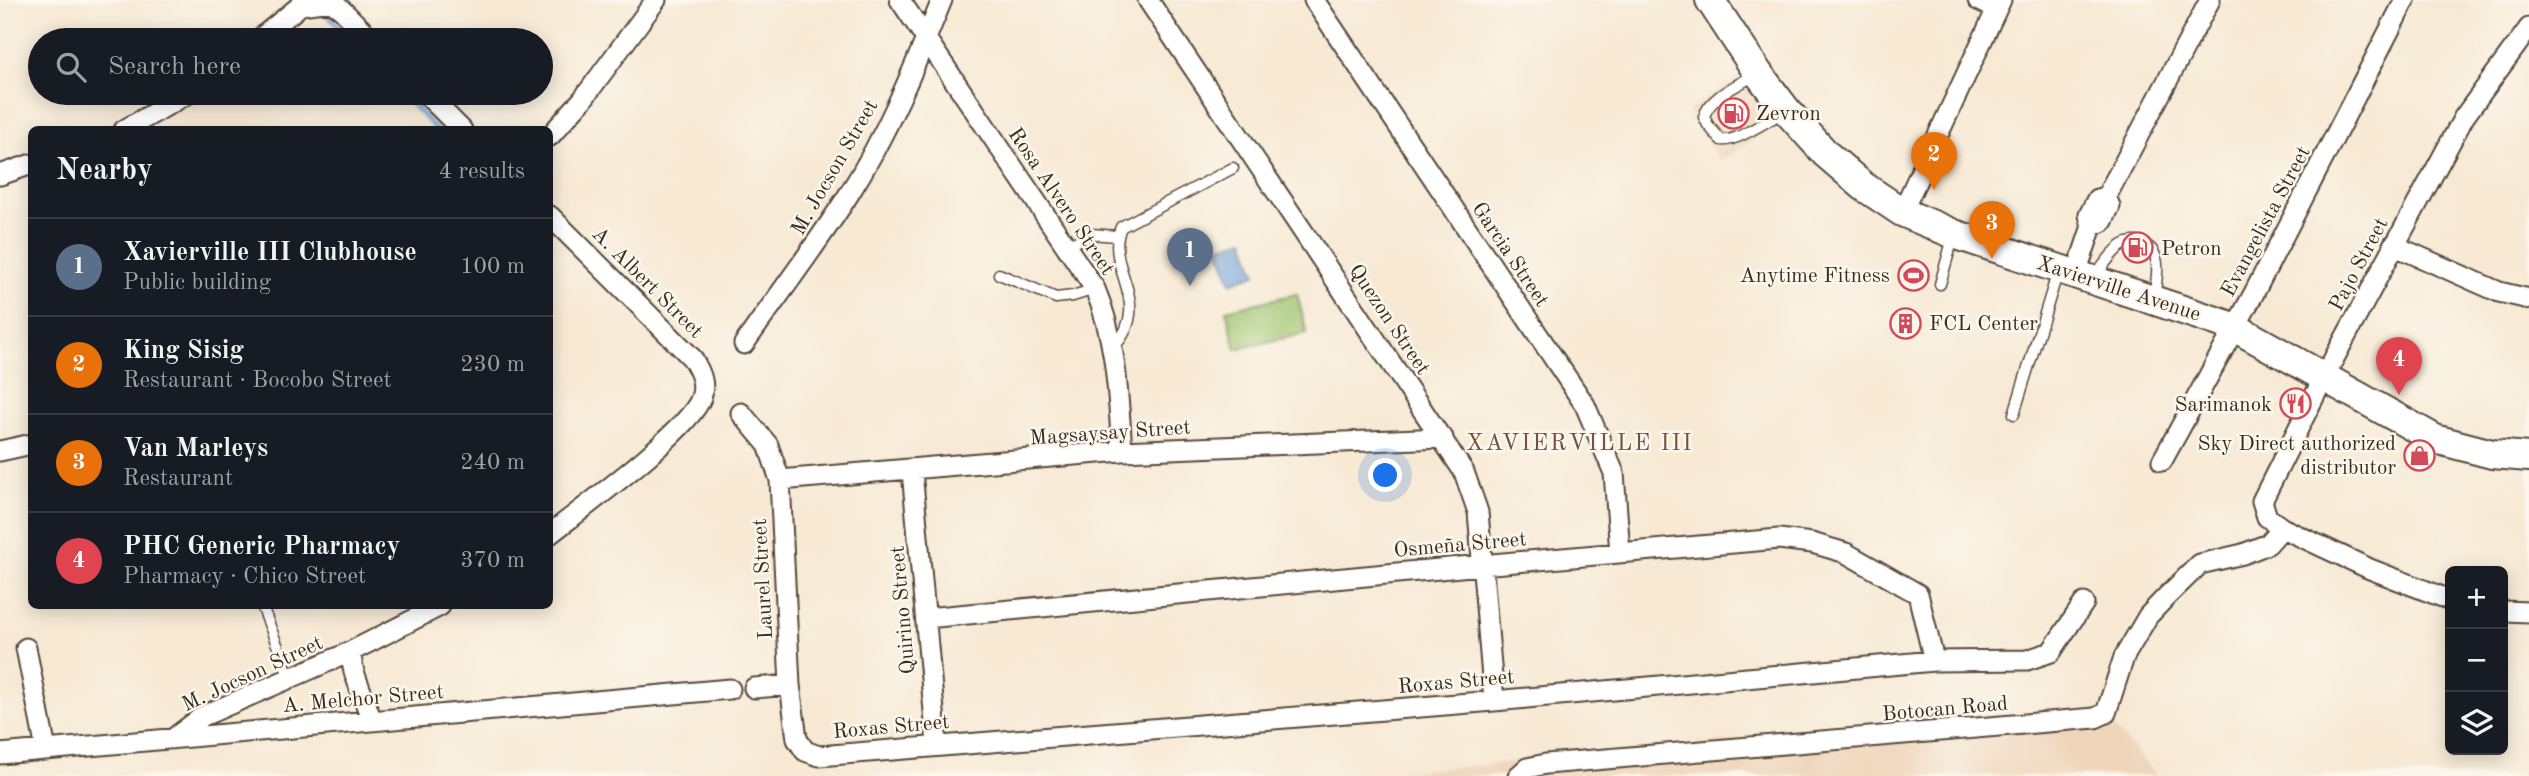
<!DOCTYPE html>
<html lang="en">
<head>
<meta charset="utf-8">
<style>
  :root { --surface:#171b24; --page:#20242c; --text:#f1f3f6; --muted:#9ea1a6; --line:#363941; --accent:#0b8043 }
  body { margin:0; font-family:"Old Standard TT",serif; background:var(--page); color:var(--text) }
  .controls { position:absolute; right:21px; bottom:21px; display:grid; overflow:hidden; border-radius:10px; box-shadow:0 4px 18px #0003 }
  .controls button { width:63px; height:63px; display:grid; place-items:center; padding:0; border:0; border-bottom:2px solid var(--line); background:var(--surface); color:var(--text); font:35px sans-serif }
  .you { position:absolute; left:1386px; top:476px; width:24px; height:24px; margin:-18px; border:5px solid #fff; border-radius:50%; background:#1a73e8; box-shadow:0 0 0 10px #1a73e833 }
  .badge { display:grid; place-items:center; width:46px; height:46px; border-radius:50%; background:var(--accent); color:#fff; font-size:23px; font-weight:700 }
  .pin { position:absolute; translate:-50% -58px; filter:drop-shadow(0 2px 4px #0008) }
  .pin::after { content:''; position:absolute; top:37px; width:24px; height:21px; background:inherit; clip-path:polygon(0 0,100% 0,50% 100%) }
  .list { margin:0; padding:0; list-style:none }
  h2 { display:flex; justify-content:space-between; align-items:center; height:91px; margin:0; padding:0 28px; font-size:30px }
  h2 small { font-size:23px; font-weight:400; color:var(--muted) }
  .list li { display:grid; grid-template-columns:46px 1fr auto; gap:21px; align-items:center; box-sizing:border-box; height:98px; padding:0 28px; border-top:2px solid var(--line) }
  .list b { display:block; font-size:26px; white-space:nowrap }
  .list p { margin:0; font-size:23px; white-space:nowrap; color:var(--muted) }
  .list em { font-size:23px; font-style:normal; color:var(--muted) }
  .icon { flex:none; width:38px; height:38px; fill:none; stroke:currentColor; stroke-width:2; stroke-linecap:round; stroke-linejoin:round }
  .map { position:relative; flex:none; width:2529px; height:776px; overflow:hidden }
  .search { position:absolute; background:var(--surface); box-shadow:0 4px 18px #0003; left:28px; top:28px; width:525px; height:77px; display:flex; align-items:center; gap:18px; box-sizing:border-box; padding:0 24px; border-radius:38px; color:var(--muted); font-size:26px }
  .panel { position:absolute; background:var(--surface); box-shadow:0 4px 18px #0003; left:28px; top:126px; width:525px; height:483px; border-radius:10px }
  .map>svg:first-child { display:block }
  .built { fill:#efd6bb }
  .green { fill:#9fc570; stroke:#6d7847; stroke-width:2 }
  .water { fill:#6d9fd8; stroke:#54647b; stroke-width:2 }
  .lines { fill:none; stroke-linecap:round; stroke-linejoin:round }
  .stream { stroke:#6d9fd8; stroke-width:5 }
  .lane-casing { stroke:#574739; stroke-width:13 }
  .street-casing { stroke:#574739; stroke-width:23 }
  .secondary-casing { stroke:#574739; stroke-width:32 }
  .lane { stroke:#fff; stroke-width:10 }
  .street { stroke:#fff; stroke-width:19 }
  .secondary { stroke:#fff; stroke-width:28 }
  .labels { text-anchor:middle; stroke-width:5; stroke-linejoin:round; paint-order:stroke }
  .poi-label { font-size:21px; fill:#3b2a1e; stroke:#fbf7ec; text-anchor:start }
  .street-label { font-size:21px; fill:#3b2a1e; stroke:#fbf7ec }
  .neighbourhood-label { font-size:23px; letter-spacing:2px; fill:#775140; stroke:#fbf7ec }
</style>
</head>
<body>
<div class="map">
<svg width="2529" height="776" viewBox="0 0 2529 776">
  <rect width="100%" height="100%" fill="#fbf7ec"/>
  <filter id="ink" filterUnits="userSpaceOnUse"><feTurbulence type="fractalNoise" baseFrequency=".0143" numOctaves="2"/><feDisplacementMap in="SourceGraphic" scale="14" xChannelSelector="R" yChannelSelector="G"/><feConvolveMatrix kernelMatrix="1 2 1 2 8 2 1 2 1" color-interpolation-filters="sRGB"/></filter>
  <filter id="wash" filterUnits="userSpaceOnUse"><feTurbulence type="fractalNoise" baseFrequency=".00686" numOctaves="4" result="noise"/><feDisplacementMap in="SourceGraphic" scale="28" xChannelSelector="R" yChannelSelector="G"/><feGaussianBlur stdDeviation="1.57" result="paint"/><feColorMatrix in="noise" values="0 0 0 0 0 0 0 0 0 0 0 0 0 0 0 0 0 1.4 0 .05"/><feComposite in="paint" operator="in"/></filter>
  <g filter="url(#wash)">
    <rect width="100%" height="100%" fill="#f7e9d4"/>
    <path class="built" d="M1746,72L1780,122L1720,162L1687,111Z
      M2102,713L2157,776H1359L1789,736Z"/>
    <path class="green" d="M1297,294L1307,333L1236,349L1226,310Z"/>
    <path class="water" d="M1244,239L1256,274L1231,283L1218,247Z"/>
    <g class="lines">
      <path class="stream" d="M322,9L351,40
        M401,93L437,130"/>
    </g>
  </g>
  <g filter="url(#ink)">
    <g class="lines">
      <defs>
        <path id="lane" d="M1755,75C1738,85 1709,97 1704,117L1708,125L1721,140C1736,143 1767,120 1784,112
          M1067,246L1091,234L1117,236
          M999,274L1056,298L1073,296L1095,289
          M2095,277C2102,268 2110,254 2120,247C2126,242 2134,241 2141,243C2165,251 2156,280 2154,298
          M1940,284L1953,238
          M1113,348C1156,302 1103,269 1121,227L1233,168
          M2014,414L2058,271
          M262,606L290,678"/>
        <path id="street" d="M900,0L1095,289C1117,341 1118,396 1122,451
          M1148,0L1464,472L1478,512L1494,701
          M1314,0L1585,405L1614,473L1620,553
          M1978,0L1996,9
          M258,40L301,5L330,1L342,10L372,40
          M425,93L462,130
          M124,130L189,93
          M550,136L583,99L656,0
          M0,175L32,164
          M1902,212L2001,0
          M550,216L692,358C700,371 706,383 701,398C690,430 580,510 550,534
          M2092,226L2103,221L2110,206L2106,197
          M2393,245L2499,292L2529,299
          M2076,274L2092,226L2089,215L2097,199L2106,197L2210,0
          M744,344C779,294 816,246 849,194C887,134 915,66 942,0
          M741,413L768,445L780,480L790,685L797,739L805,751L819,756L1494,701L1934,661L2027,660L2051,652L2084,603
          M0,451L32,444
          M2162,461L2253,295L2405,0
          M912,471L937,744
          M780,480L1122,451L1443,438
          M2450,600L2370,569L2282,528L2267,517L2262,501L2324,377L2464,117L2529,28
          M2503,611L2529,612
          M926,618L1481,565L1779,539L1812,543L1846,553L1918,594L1934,661
          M26,648L46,750
          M350,652L354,672L372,721
          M754,688L790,685
          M174,738L203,716L350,652L440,606
          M0,754L730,689
          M1518,776L1527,768L1546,764L2095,718L2106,713L2124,657L2148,616L2166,597L2200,564L2243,554L2268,544L2282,528"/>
        <path id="secondary" d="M1710,0L1758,73L1787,111L1826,154L1863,186L1902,212L1954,234L2234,327L2435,439L2492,454L2529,457"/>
      </defs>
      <use href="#lane" class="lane-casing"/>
      <use href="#street" class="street-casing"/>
      <use href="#secondary" class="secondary-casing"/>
      <use href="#lane" class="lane"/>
      <use href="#street" class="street"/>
      <use href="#secondary" class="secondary"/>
    </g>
  </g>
  <defs>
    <symbol id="fuel-ring" viewBox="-11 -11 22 22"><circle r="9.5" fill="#fbf7ec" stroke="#d1495b" stroke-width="1.5"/><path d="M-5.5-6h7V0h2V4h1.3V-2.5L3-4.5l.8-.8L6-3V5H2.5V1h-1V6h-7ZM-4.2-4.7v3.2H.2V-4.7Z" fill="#d1495b"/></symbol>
    <symbol id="stadium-ring" viewBox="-11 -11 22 22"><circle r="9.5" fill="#fbf7ec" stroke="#d1495b" stroke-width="1.5"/><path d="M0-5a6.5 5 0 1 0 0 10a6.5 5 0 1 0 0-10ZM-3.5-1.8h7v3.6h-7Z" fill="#d1495b"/></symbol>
    <symbol id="building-ring" viewBox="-11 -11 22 22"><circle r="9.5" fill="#fbf7ec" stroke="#d1495b" stroke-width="1.5"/><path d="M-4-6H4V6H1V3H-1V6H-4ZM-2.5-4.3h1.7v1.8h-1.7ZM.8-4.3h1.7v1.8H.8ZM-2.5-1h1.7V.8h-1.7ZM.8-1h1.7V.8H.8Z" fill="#d1495b"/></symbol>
    <symbol id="restaurant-ring" viewBox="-11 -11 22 22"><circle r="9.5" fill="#fbf7ec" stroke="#d1495b" stroke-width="1.5"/><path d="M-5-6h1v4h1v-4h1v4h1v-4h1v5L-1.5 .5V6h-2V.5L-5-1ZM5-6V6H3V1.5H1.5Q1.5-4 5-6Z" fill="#d1495b"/></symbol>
    <symbol id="shop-ring" viewBox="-11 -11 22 22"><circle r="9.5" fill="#fbf7ec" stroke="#d1495b" stroke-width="1.5"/><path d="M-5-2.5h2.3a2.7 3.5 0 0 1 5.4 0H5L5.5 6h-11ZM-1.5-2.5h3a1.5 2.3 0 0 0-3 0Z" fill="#d1495b"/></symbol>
  </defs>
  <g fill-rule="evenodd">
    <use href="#fuel-ring" x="1716" y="96" width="35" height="35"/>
    <use href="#fuel-ring" x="2120" y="230" width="35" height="35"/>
    <use href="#stadium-ring" x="1896" y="258" width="35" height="35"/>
    <use href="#building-ring" x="1888" y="306" width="35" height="35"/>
    <use href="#restaurant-ring" x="2278" y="386" width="35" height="35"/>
    <use href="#shop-ring" x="2402" y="438" width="35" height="35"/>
  </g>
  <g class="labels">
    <g class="poi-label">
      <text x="1756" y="120">Zevron</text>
      <text x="2161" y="255">Petron</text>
      <text x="1890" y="282" text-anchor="end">Anytime Fitness</text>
      <text x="1929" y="330">FCL Center</text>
      <text x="2272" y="411" text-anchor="end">Sarimanok</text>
      <text x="2396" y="450" text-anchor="end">Sky Direct authorized<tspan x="2396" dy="24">distributor</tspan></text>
    </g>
    <g class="street-label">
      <text transform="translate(834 167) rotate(-60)" y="7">M. Jocson Street</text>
      <text transform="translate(1062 201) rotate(56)" y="7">Rosa Alvero Street</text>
      <text transform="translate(2265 221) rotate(-62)" y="7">Evangelista Street</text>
      <text transform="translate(1511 254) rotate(56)" y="7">Garcia Street</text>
      <text transform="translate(2358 264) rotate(-62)" y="7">Pajo Street</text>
      <text transform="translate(648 282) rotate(45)" y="7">A. Albert Street</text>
      <text transform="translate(2119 288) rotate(18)" y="7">Xavierville Avenue</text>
      <text transform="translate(1390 319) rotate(56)" y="7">Quezon Street</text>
      <text transform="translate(1110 432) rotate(-4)" y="7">Magsaysay Street</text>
      <text transform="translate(1460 544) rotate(-5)" y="7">Osmeña Street</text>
      <text transform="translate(762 579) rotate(-93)" y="7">Laurel Street</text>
      <text transform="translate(902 610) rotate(-95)" y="7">Quirino Street</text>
      <text transform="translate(252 673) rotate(-25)" y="7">M. Jocson Street</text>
      <text transform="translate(1456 681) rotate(-5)" y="7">Roxas Street</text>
      <text transform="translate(363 698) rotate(-5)" y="7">A. Melchor Street</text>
      <text transform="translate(1945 708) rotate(-5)" y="7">Botocan Road</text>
      <text transform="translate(891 726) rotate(-5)" y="7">Roxas Street</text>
    </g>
    <g class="neighbourhood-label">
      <text x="1580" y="450">XAVIERVILLE III</text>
    </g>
  </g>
</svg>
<div class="controls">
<button>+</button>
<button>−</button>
<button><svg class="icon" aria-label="layers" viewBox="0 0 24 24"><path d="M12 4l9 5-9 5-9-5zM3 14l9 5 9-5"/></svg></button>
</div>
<div class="you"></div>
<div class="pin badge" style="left:1190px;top:286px;background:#5c6f8a">1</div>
<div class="pin badge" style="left:1934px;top:190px;background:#e8710a">2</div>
<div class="pin badge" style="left:1992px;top:259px;background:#e8710a">3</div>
<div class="pin badge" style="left:2399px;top:395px;background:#e0444e">4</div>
<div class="search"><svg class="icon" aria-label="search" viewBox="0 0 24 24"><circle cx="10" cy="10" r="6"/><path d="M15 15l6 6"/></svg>Search here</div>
<section class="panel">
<h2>Nearby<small>4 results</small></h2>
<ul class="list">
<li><span class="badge" style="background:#5c6f8a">1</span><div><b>Xavierville III Clubhouse</b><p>Public building</p></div><em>100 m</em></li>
<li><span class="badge" style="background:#e8710a">2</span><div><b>King Sisig</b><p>Restaurant · Bocobo Street</p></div><em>230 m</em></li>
<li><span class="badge" style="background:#e8710a">3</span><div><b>Van Marleys</b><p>Restaurant</p></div><em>240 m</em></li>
<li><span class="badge" style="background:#e0444e">4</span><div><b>PHC Generic Pharmacy</b><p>Pharmacy · Chico Street</p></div><em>370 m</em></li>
</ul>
</section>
</div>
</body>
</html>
